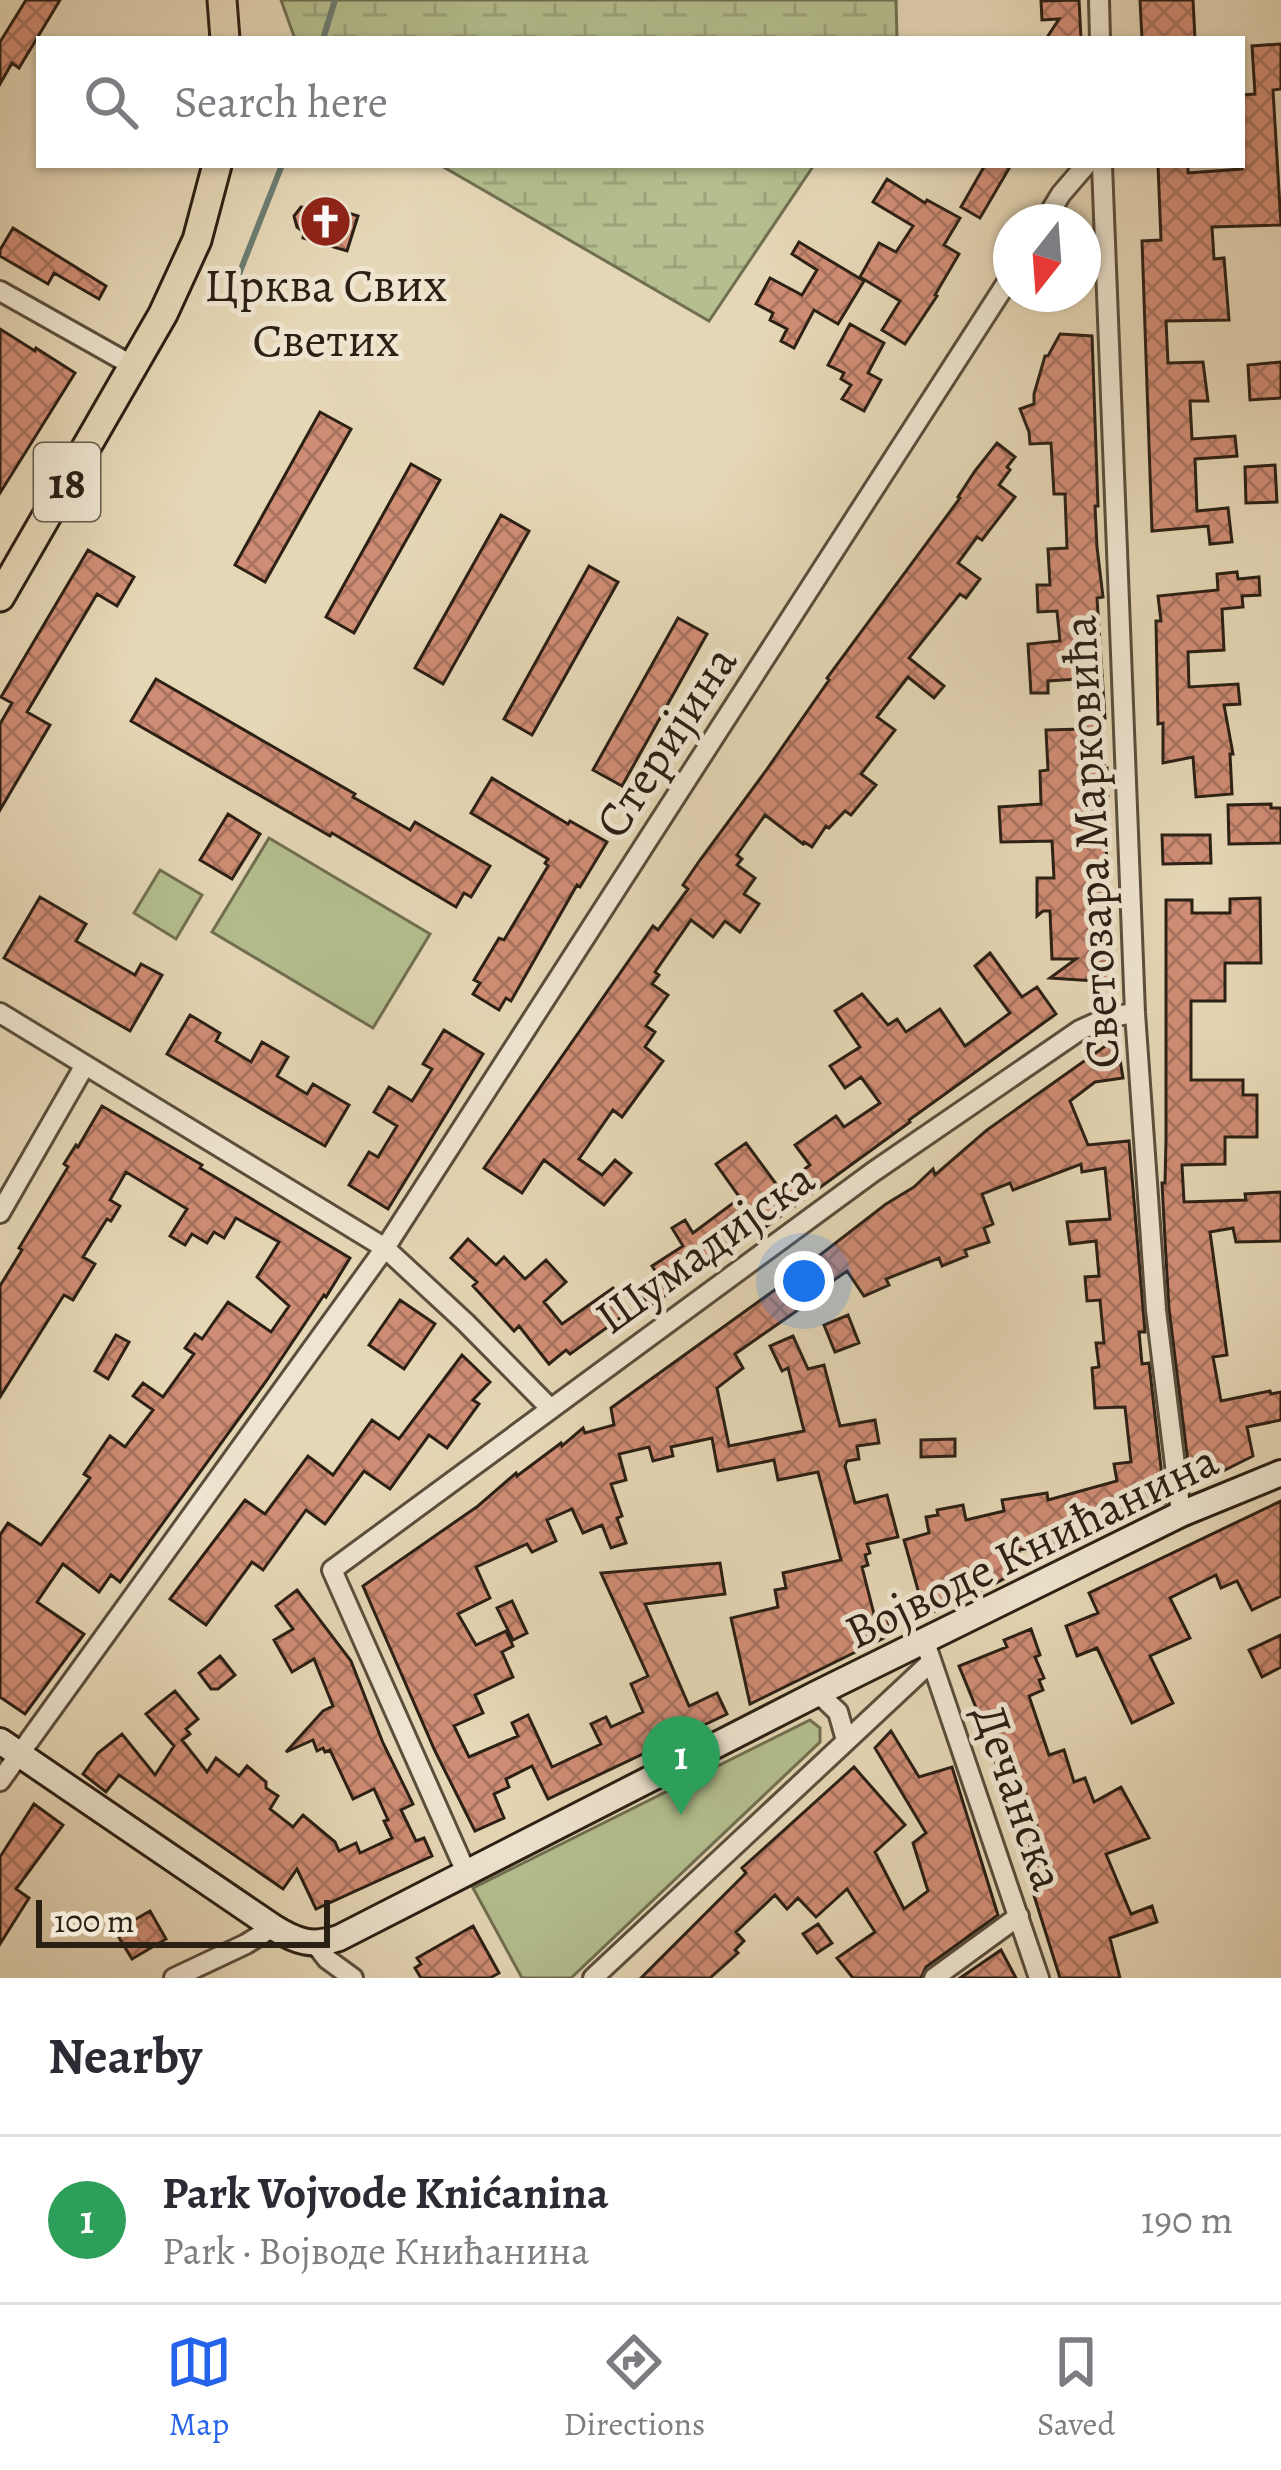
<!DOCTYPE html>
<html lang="en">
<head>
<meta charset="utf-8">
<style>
  :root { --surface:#fff; --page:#f7f7f7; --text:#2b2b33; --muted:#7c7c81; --line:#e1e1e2; --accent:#2563eb }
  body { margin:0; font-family:Alegreya,serif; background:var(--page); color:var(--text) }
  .compass { position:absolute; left:993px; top:204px; width:108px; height:108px; border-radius:50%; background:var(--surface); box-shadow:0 3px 9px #0004; rotate:197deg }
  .scale { position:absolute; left:36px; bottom:30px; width:294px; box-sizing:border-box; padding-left:12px; border:6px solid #2b2014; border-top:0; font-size:33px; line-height:42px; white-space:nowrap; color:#2b2014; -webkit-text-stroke:9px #eee4cf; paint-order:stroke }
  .you { position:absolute; left:804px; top:1281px; width:42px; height:42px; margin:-30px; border:9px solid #fff; border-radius:50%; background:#1a73e8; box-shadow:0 0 0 18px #1a73e833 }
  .badge { display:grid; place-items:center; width:78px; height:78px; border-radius:50%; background:var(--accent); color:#fff; font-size:39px; font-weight:700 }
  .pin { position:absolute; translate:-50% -99px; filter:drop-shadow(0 3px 6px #0008) }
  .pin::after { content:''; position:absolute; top:63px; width:42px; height:36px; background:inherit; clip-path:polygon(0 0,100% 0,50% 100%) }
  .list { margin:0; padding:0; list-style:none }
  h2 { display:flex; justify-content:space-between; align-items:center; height:156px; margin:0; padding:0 48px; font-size:51px }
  h2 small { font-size:39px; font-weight:400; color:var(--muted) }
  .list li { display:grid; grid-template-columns:78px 1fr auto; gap:36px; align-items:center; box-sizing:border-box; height:168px; padding:0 48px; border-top:3px solid var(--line) }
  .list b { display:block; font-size:45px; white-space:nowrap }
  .list p { margin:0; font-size:39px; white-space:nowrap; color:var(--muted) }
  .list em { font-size:39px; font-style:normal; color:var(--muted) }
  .icon { flex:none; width:66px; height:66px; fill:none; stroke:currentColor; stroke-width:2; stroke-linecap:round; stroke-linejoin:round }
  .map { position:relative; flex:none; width:1281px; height:1978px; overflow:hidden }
  .search { position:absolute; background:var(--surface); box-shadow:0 3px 9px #0004; left:36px; right:36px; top:36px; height:132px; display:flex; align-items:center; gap:30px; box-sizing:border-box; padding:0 42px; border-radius:0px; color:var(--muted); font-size:45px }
  .sheet { height:324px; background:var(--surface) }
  nav { display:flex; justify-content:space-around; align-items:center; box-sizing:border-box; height:168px; border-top:3px solid var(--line); background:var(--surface); font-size:33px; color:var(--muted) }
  nav a { display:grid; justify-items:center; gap:6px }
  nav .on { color:var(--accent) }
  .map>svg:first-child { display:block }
  .green { fill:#b4be8e; stroke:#706f51; stroke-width:3 }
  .wetland { fill:url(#wetland-marsh); stroke:#706f51; stroke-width:3 }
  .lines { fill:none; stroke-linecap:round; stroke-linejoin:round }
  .stream { stroke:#6b7c70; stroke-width:6 }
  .building { fill:url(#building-cross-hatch); stroke:#2b2014; stroke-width:3 }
  .street-casing { stroke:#5a4e3c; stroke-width:24 }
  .secondary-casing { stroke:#2b2014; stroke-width:30 }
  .primary-casing { stroke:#2b2014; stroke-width:33 }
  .street { stroke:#eee4cf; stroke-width:18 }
  .secondary { stroke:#eee4cf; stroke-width:24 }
  .primary { stroke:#e5d6b5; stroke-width:27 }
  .labels { text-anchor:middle; stroke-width:10; stroke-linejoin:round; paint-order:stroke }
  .shield { fill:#eee4cf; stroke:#665b4c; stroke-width:3 }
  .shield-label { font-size:45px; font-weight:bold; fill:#2b2014 }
  .poi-label { font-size:48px; fill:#2b2014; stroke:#eee4cf }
  .street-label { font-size:48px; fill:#2b2014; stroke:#eee4cf }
</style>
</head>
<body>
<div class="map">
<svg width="1281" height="1978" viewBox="0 0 1281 1978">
  <defs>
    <pattern id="wetland-marsh" width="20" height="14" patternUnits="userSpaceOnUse" patternTransform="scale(3)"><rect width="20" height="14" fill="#b4be8e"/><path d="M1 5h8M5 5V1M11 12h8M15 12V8" fill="none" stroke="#9ba37a"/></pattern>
    <pattern id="building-cross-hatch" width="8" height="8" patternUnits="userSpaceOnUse" patternTransform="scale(3)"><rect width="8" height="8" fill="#d08d75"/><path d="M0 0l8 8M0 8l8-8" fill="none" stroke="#a9735f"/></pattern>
  </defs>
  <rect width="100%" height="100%" fill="#e5d6b5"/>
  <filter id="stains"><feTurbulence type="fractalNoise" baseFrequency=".00167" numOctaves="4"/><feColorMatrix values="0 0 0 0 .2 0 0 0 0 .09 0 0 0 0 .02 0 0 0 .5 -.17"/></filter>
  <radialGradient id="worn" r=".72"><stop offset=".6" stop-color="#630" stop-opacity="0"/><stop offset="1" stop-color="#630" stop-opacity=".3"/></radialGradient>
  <path class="green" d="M269,838L430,934L373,1028L212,932Z
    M160,870L202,895L176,939L134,913Z
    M810,1720L820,1728V1742L571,1978H522L473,1888Z"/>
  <path class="wetland" d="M281,0H896L897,39H295Z
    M440,165H814L709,321Z"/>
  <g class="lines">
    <path class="stream" d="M323,39L335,0
      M228,302L282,165"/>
  </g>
  <path class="building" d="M26,0H60L19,68L12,63L0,84V42Z
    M1079,0L1081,39H1046L1059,19L1042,20L1041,1Z
    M1140,0H1193L1195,39H1142Z
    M1281,44V89L1273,90L1281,225L1212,227L1214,259L1224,258L1229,320L1166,321L1168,363L1203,362L1208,401H1190L1192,439L1235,436L1237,456L1195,459L1197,511L1228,508L1232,542L1210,544L1208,526L1152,531L1142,241L1161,240L1158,165H1188V173L1242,169V95L1255,94L1252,46Z
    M985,165H1011L980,218L961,207Z
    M887,179L925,203L927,200L960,218L944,245L959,254L935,295L937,296L905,344L882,330L900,301L860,277L879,243L896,252L913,226L873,202Z
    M313,202L358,216L347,251L303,238L304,232L297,227L294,216L301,207L311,208Z
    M13,228L106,286L99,299L54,273L48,284L0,256V250Z
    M799,242L864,281L838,324L814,310L794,348L781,341L787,329L770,320L773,313L756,304L770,278L802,295L817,270L792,254Z
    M850,324L884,343L868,373L881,380L864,411L842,399L851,385L841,379L844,373L828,365Z
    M0,329L35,351L36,348L75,373L0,493Z
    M1060,334L1092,336L1098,506H1095L1097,547L1103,597L1097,598L1105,718H1102L1104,768H1107L1108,802H1106V838L1110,982L1050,978L1076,959H1052L1050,911H1043L1037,916V878H1054L1052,841L1001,842L999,807L1041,804L1040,771L1048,770L1046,730L1083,729L1078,679L1048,681V693H1031L1028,644L1060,641L1057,611L1038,612L1037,585H1050L1048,549L1067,548L1065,494H1054L1051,443L1030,444L1029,432L1020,409L1034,404V394L1045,356H1048Z
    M1281,362V398L1250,400L1248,365Z
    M320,412L351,429L265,582L235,565Z
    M997,443L1015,457L1007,467L1010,470L999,485L1015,497L982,540L977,537L958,563L980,579L966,598L960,594L909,658L944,686L934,698L908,677L877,717L895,730L861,774L876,785L851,815L845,811L829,828L826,826L812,847L804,842L803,844L765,815L737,855L742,859L737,865L755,878L744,894L759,904L740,932L725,921L713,937L691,920L655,972L659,975L652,984L668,995L646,1026L655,1032L645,1047L663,1061L622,1117L613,1110L579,1159L602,1175L615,1160L631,1173L604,1205L544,1160L522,1193L484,1168L653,926L658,930L688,889L683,885L700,860L765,772L829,680L827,678L960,498L958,497L975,471Z
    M411,464L440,480L354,633L326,617Z
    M1275,465L1277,502L1246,503L1245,467Z
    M501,515L529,531L443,684L415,668Z
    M88,550L134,577L117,606L97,594L27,712L50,725L0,810V724L12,703L1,697Z
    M589,566L618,582L532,735L504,719Z
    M1237,572L1238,579L1259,577L1260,595L1242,596L1243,607L1222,609L1224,650L1188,652L1189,687L1238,684L1240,704L1224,705L1233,754H1230L1232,794L1196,797L1193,757L1163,763V723L1158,724L1156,621H1161L1158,596L1218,590L1217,574Z
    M678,618L707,634L622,786L593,770Z
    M156,679L355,794L353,797L410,830L415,822L490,866L471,897L464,893L456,907L332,833L330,836L131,721Z
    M492,778L568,824L570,821L607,842L580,887L577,885L511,1001L506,998L499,1010L473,994L480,983L474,980L499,938L504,940L548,866L545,863L548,859L471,813Z
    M1271,804V808H1281V843L1229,844L1228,805Z
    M228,814L260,834L232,879L200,860Z
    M1162,835H1210L1211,863L1163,864Z
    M40,897L86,924L76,941L135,975L141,964L162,975L130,1031L4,958Z
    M1260,898L1261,963H1225V1001H1191V1080H1243V1095H1257V1137H1225V1164L1182,1165L1184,1202L1246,1200L1245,1194L1281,1192V1241L1236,1242L1233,1228L1210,1232L1227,1355L1213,1357L1221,1401L1270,1391L1271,1394L1281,1392V1420L1247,1427L1253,1456L1191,1487L1169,1309L1165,1240L1162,1183H1165L1166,1140V900H1192V913H1230V899Z
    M990,953L1022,997L1037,987L1056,1014L909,1120L910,1122L760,1231L649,1307L637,1289L658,1275L652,1266L683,1246L672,1228L685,1220L693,1233L740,1198L716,1164L746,1143L779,1188L810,1165L795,1145L836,1116L844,1127L880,1103L861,1077L845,1088L830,1066L860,1047L835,1011L862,994L888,1025L897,1019L906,1032L940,1009L965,1046L1010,1013L975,966Z
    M190,1015L220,1033L216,1041L251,1062L262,1042L288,1057L277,1076L307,1094L313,1084L349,1105L325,1146L167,1054Z
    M444,1030L483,1054L388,1209L349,1185L369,1152L378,1157L397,1126L374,1112L389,1087L412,1101L432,1069L423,1064Z
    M1111,1042L1119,1054L1123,1078L1095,1082L1070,1101L1088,1145L1129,1141L1145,1332H1139L1142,1364L1149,1363L1165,1503L1140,1509L1122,1517L1121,1510L1085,1537L1019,1550L1022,1569L985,1589L955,1598L924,1618L922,1612L909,1616L904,1600L917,1596L918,1590L904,1540L929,1533L926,1517L938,1515L937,1510L963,1505L966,1520L1004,1511L1002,1500L1047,1493L1048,1500L1117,1481L1114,1464L1131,1462L1125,1407L1095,1408L1092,1368L1099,1367L1096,1343H1104L1100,1300L1087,1301L1085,1277L1099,1276L1096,1241L1070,1244L1067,1222L1110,1219L1105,1168L1082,1172L1081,1164L1013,1190L1010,1183L982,1194L993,1224L984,1228L989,1242L965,1250L967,1256L942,1266L939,1258L886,1279L889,1285L864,1296L847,1271L813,1295L815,1298L735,1354L743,1368L717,1388L729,1446L804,1431L788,1368L782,1371L770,1346L793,1336L808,1369L824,1365L840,1426L875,1420L879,1443L857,1446L859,1459L847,1461L845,1466L855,1503L887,1495L898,1537L867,1544L870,1553L865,1555L868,1565L862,1567L875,1618L886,1614L892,1634L750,1704L731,1618L778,1607L775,1590L786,1588L783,1573L841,1560L818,1472L778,1480L774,1460L718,1471L712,1438L671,1447L673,1456L653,1461L649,1447L619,1454L626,1480L611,1484L622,1516L617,1518L626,1543L611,1548L602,1525L583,1533L572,1509L547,1520L556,1541L532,1552L527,1544L476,1567L490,1598L458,1614L476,1645L506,1631L513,1646L502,1652L513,1677L475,1695L483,1713L454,1726L469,1757L518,1736L512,1723L528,1715L552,1767L601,1744L591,1724L606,1717L611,1727L643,1712L631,1684L648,1676L601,1573L720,1563L725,1594L645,1604L689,1706L717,1693L727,1714L548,1799L532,1766L506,1779L509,1787L494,1794L504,1818L475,1831L435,1751L363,1586L478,1506L516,1473L517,1476L561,1443L562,1446L583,1428L585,1433L614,1425L611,1408L776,1289L886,1204L914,1187L933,1169L935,1175L987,1130Z
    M102,1106L202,1165L200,1168L350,1258L326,1297L324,1295L267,1380L120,1582L111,1575L99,1592L63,1564L37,1602L84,1634L25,1714L0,1697V1535L8,1523L41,1545L90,1478L84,1474L110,1436L125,1447L153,1410L133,1396L143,1383L163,1397L194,1354L185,1348L195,1334L202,1339L228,1302L271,1332L289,1306L257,1277L279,1242L236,1218L224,1238L214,1232L207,1243L192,1234L185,1245L170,1236L187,1209L126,1172L110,1200L120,1206L111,1221L107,1219L83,1257L95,1264L73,1300L64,1295L0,1397V1286L22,1250L19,1248L68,1167L64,1164L76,1145L78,1147Z
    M468,1239L496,1265L504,1257L525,1279L546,1260L566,1282L544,1302L562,1324L613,1288L630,1311L570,1354L566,1350L549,1364L519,1326L514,1331L473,1286L477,1282L451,1258Z
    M400,1300L435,1324L404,1369L369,1345Z
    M848,1315L859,1343L835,1352L824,1325Z
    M116,1335L129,1342L108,1379L95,1371Z
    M462,1355L490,1382L473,1400L479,1404L447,1448L429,1435L390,1489L364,1471L325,1524L306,1510L263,1570L252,1562L206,1625L170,1599L245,1500L265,1514L308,1456L333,1475L372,1420L399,1439Z
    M955,1439V1456L921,1457V1440Z
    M1281,1501V1596L1252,1610L1237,1581L1221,1588L1216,1575L1170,1598L1190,1638L1150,1656L1173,1703L1132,1723L1097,1648L1077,1656L1066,1626L1098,1613L1089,1593Z
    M297,1590L351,1661L383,1743L413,1804L401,1810L416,1841L424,1838L432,1856L316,1909L297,1869L283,1889L119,1775L106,1792L83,1774L98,1753L122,1734L155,1775L174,1746L146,1714L175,1691L198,1719L186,1729L190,1734L182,1740L207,1772L216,1758L239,1776L247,1766L266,1782V1788L278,1796L270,1809L293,1827L303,1815L335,1842L339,1851L356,1843L360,1853L392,1838L384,1821L388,1820L374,1789L353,1799L330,1750L325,1752L323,1748L317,1751L313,1740L286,1752L323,1711L333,1706L314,1659L292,1672L274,1640L293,1629L276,1606Z
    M512,1601L527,1633L513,1640L497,1608Z
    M1031,1629L1040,1655L1035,1657L1044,1678L1039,1680L1043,1690L1029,1696L1049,1755L1064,1750L1074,1782L1085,1778L1094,1802L1121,1787L1149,1838L1106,1854L1131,1914L1152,1906L1157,1922L1110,1938L1120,1978H1060L1019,1848L1042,1840L1023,1785L1004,1791L988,1737L959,1666L1007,1647L1004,1640Z
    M1281,1635V1667L1262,1677L1249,1650Z
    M220,1656L235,1675L218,1689H211L199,1673Z
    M891,1731L919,1777L952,1767L998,1915L926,1967L921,1978H853L837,1958L875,1932L847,1889L816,1917L798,1898L787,1909L775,1895L736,1932L744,1941L735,1950L738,1953L710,1978H641L746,1873L742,1868L854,1767L905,1825L875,1852L904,1909L928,1891L913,1843L926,1833L875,1748Z
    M34,1804L63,1825L16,1889L29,1898L0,1944V1857Z
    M150,1911L166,1939L132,1959L115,1931Z
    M818,1924L832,1943L817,1953L803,1934Z
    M473,1926L499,1973L490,1978H421L415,1968L421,1964L417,1958Z
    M1001,1950L1016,1978H960Z"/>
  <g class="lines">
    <defs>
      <path id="street" d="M1099,0L1100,39
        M1102,165L1135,1013L1156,1310L1181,1514
        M1044,222L1061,194L1086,165
        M0,291L135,367
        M0,1013L385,1248L466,1323L550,1408
        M0,1213L85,1065
        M928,1651L1039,1978
        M818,1693L838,1712L846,1740
        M0,1781L385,1248L1011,276
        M466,1872L332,1570L873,1172L1080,1030L1109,1017L1135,1013
        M316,1945L327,1959L353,1978
        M174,1978L246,1944L273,1927
        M593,1978L931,1662
        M934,1978L1019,1916"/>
      <path id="secondary" d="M0,1741L273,1927C297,1942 312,1947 339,1938L818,1693L1181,1514L1281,1473"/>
      <path id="primary" d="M222,0L225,39
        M0,597L163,314L197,240L217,165"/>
    </defs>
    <use href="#street" class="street-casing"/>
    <use href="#secondary" class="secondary-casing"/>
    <use href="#primary" class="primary-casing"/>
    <use href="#street" class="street"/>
    <use href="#secondary" class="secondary"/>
    <use href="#primary" class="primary"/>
  </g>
  <defs>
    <symbol id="church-disc" viewBox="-11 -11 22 22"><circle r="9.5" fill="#8f2418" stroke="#eee4cf"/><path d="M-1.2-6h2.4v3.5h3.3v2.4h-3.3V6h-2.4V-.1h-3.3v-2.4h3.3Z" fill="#fff"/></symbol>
  </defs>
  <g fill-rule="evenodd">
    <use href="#church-disc" x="296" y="192" width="59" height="59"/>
  </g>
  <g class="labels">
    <rect class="shield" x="34" y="443" width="66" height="78" rx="9"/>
    <g class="shield-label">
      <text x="67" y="498">18</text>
    </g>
    <g class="poi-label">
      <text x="326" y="301">Црква Свих<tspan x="326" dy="55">Светих</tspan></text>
    </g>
    <g class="street-label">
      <text transform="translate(665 741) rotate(-57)" y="17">Стеријина</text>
      <text transform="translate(1090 842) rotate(-93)" y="17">Светозара Марковића</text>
      <text transform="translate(704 1247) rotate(-36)" y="17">Шумадијска</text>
      <text transform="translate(1031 1545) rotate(-26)" y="17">Војводе Книћанина</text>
      <text transform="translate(1020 1797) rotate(71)" y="17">Дечанска</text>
    </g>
  </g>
  <rect width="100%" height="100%" filter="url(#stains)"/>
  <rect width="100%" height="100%" fill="url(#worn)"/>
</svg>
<svg class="compass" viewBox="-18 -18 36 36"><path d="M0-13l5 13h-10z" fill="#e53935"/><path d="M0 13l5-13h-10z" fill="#7c7c81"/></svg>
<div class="scale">100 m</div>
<div class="you"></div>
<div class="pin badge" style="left:681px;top:1815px;background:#2e9e5b">1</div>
<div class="search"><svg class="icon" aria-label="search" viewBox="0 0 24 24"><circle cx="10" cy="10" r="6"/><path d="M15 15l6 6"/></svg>Search here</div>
</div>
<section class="sheet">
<h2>Nearby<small></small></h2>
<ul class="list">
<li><span class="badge" style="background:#2e9e5b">1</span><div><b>Park Vojvode Knićanina</b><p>Park · Војводе Книћанина</p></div><em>190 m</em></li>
</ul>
</section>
<nav>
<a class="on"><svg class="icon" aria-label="map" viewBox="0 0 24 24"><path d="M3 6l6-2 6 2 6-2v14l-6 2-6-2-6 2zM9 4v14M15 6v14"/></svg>Map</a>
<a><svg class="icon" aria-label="directions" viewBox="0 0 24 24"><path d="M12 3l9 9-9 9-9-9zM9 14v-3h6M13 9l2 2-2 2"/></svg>Directions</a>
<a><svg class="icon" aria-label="saved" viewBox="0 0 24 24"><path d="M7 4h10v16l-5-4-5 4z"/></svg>Saved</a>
</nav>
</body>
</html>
